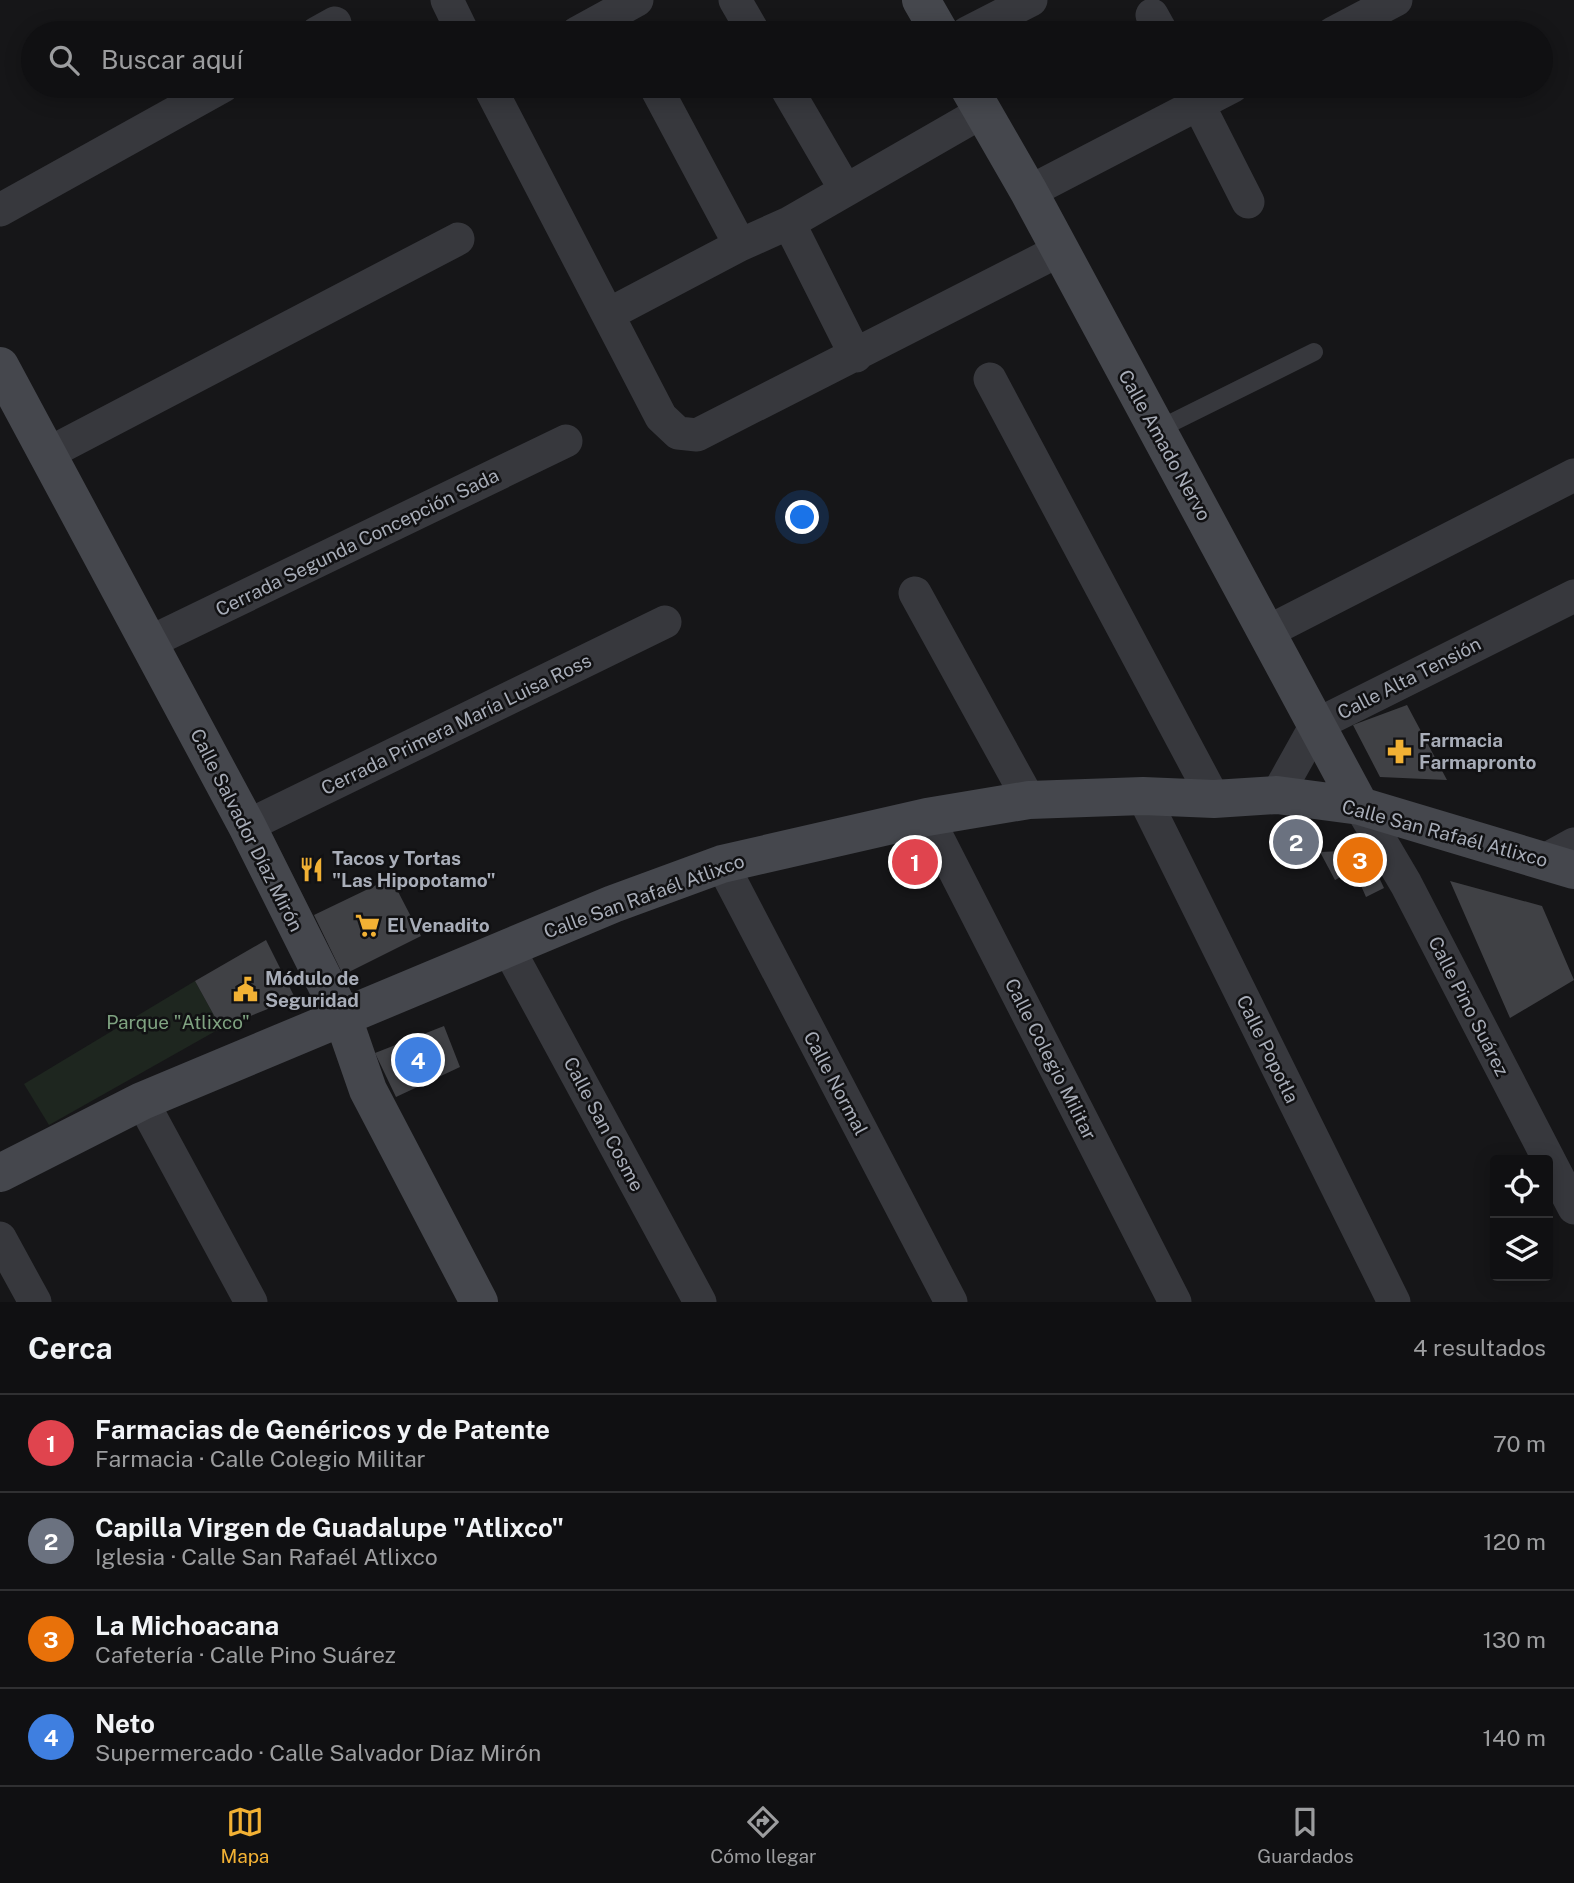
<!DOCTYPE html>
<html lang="es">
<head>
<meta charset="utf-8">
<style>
  :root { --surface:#101012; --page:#19191b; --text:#f1f3f6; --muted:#9c9d9f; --line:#303032; --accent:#f2b134 }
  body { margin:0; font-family:"Public Sans",sans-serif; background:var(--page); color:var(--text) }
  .controls { position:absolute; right:21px; bottom:21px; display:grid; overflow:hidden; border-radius:7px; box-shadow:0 4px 18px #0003 }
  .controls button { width:63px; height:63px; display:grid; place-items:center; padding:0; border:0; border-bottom:2px solid var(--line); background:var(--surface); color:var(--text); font:35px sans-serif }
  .you { position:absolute; left:803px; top:518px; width:24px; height:24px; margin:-18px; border:5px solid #fff; border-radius:50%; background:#1a73e8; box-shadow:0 0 0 10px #1a73e833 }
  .badge { display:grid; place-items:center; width:46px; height:46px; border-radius:50%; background:var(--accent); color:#fff; font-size:23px; font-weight:700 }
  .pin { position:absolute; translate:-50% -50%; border:4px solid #fff; box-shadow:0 2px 7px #0006 }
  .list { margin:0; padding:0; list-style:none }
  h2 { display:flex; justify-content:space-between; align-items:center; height:91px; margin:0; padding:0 28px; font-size:30px }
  h2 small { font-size:23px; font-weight:400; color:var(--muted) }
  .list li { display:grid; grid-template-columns:46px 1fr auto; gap:21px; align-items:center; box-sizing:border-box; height:98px; padding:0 28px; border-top:2px solid var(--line) }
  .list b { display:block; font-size:26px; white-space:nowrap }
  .list p { margin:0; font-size:23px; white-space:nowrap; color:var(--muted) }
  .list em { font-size:23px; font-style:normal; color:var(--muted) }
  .icon { flex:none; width:38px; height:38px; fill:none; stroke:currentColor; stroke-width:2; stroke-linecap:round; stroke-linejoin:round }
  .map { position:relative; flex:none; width:1574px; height:1302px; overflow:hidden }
  .search { position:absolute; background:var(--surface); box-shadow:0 4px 18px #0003; left:21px; right:21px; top:21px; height:77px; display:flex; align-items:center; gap:18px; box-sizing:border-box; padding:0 24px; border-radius:38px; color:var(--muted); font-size:26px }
  .sheet { height:483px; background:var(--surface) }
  nav { display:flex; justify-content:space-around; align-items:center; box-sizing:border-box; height:98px; border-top:2px solid var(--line); background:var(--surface); font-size:19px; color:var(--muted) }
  nav a { display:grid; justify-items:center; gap:4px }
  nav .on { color:var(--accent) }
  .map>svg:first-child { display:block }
  .green { fill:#1e261f }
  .building { fill:#404145 }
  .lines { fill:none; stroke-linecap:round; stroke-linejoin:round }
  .lane { stroke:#37383d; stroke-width:18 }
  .street { stroke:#37383d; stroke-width:33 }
  .secondary { stroke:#45474d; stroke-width:38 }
  .labels { text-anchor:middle; stroke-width:5; stroke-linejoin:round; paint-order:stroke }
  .street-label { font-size:19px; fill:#a8adb8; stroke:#111113 }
  .poi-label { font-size:19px; font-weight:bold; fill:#a8adb8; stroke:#111113; text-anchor:start }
  .park-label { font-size:19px; fill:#7fa381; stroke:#111113 }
</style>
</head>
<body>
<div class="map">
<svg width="1574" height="1302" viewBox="0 0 1574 1302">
  <rect width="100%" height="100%" fill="#161618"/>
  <path class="green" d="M195,981L221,1028L49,1125L24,1084Z"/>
  <path class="building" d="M1407,705L1447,780L1380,777L1353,725Z
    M1366,850L1384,888L1366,897L1354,870L1335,880L1320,852Z
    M391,878L421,936L343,975L314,915Z
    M1450,881L1542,906L1574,980L1510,1018Z
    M266,940L295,998L221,1028L195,981Z
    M444,1026L460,1067L396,1097L375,1053Z"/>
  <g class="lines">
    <path class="lane" d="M1157,430L1314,352"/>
    <path class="street" d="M447,0L463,33
      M735,0L754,33
      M1152,15L1162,33
      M317,33L335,23
      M577,33L637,0
      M967,33L1031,0
      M1333,33L1396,0
      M489,86L661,417L678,433L697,435L1060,250
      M655,86L740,245
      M785,86L845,189
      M1189,86L1248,202
      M1029,192L1233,86
      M0,210L223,86
      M789,223L856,356
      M609,314L740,245L789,223L982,112
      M990,379L1214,799
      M47,454L458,239
      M915,593L1029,800
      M1267,632L1574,475
      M148,643L566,441
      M1277,795L1316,725L1574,596
      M1143,796L1394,1302
      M1360,806L1406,884L1574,1208
      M927,817L1175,1302
      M247,826L665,622
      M1545,860L1574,844
      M722,864L951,1302
      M507,946L700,1302
      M142,1101L251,1302
      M0,1238L35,1302"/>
    <path class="secondary" d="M921,0L940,33
      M968,86L1029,192L1360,806
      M0,366L247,826L343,1018L368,1090L479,1302
      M0,1173L142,1101L613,904L722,864L927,817L1029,800L1143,796L1214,799L1277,795L1360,806L1574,870"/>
  </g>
  <defs>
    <symbol id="pharmacy-bare" viewBox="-9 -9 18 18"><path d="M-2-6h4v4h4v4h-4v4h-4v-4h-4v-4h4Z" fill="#f2b134" stroke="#111113" stroke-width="2.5" paint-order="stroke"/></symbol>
    <symbol id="restaurant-bare" viewBox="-9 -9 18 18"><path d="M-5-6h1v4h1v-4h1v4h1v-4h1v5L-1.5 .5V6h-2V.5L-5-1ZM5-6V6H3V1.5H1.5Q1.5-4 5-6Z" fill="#f2b134" stroke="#111113" stroke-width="2.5" paint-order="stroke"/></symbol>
    <symbol id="supermarket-bare" viewBox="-9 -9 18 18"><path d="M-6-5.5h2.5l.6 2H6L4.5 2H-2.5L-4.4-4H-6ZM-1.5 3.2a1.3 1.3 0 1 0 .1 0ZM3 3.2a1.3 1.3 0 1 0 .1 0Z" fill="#f2b134" stroke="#111113" stroke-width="2.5" paint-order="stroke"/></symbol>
    <symbol id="civic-bare" viewBox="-9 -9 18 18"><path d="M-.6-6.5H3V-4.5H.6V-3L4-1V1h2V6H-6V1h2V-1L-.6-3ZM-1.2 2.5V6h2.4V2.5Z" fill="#f2b134" stroke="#111113" stroke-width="2.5" paint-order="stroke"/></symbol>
  </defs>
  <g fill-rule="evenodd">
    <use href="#pharmacy-bare" x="1382" y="734" width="35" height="35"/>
    <use href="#restaurant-bare" x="294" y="852" width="35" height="35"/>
    <use href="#supermarket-bare" x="350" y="908" width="35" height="35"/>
    <use href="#civic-bare" x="228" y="972" width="35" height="35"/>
  </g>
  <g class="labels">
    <g class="street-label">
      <text transform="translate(1165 445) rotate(61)" y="7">Calle Amado Nervo</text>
      <text transform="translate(357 542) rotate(-26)" y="7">Cerrada Segunda Concepción Sada</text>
      <text transform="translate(1409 678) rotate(-27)" y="7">Calle Alta Tensión</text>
      <text transform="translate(456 724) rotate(-26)" y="7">Cerrada Primera María Luisa Ross</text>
      <text transform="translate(247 830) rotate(63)" y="7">Calle Salvador Díaz Mirón</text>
      <text transform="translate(1445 833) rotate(15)" y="7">Calle San Rafaél Atlixco</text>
      <text transform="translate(644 896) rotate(-20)" y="7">Calle San Rafaél Atlixco</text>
      <text transform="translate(1469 1006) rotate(63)" y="7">Calle Pino Suárez</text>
      <text transform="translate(1268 1049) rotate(64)" y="7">Calle Popotla</text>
      <text transform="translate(1051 1059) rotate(63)" y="7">Calle Colegio Militar</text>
      <text transform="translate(836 1083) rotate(62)" y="7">Calle Normal</text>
      <text transform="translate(604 1124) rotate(62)" y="7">Calle San Cosme</text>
    </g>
    <g class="poi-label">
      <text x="1419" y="747">Farmacia<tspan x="1419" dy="22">Farmapronto</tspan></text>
      <text x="332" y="865">Tacos y Tortas<tspan x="332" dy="22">"Las Hipopotamo"</tspan></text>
      <text x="387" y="932">El Venadito</text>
      <text x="265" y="985">Módulo de<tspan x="265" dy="22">Seguridad</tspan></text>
    </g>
    <g class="park-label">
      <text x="178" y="1029">Parque "Atlixco"</text>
    </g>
  </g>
</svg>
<div class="controls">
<button><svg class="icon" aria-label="locate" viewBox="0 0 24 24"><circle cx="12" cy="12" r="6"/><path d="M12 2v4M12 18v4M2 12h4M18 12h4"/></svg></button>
<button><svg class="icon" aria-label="layers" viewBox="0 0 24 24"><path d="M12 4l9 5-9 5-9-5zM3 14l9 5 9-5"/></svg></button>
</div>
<div class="you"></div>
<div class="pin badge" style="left:915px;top:862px;background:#e0444e">1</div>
<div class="pin badge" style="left:1296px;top:842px;background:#6b7280">2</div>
<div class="pin badge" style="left:1360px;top:860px;background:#e8710a">3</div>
<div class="pin badge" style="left:418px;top:1060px;background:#3f7fe0">4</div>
<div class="search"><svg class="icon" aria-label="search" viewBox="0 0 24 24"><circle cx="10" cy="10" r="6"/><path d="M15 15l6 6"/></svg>Buscar aquí</div>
</div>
<section class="sheet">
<h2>Cerca<small>4 resultados</small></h2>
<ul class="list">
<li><span class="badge" style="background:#e0444e">1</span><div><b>Farmacias de Genéricos y de Patente</b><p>Farmacia · Calle Colegio Militar</p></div><em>70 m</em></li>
<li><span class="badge" style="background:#6b7280">2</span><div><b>Capilla Virgen de Guadalupe &quot;Atlixco&quot;</b><p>Iglesia · Calle San Rafaél Atlixco</p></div><em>120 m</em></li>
<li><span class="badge" style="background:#e8710a">3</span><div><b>La Michoacana</b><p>Cafetería · Calle Pino Suárez</p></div><em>130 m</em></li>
<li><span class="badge" style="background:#3f7fe0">4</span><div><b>Neto</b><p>Supermercado · Calle Salvador Díaz Mirón</p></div><em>140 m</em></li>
</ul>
</section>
<nav>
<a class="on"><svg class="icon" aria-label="map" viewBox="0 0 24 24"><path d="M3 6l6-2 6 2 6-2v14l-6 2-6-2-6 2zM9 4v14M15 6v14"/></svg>Mapa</a>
<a><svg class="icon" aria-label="directions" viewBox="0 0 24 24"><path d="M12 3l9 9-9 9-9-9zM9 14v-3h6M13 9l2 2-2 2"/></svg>Cómo llegar</a>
<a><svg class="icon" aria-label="saved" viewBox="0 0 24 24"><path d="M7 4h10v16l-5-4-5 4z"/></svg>Guardados</a>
</nav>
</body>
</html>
